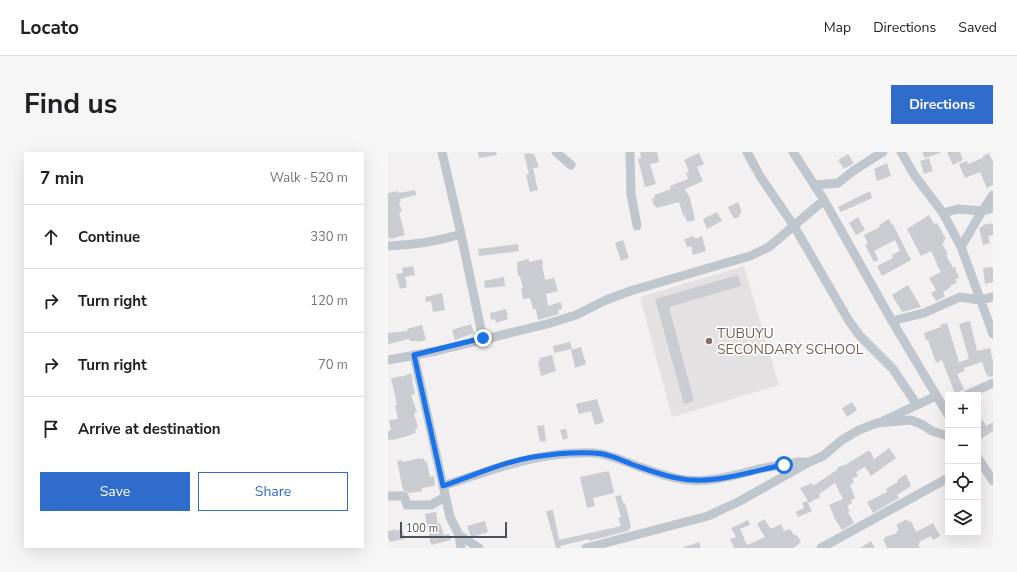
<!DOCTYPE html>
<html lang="en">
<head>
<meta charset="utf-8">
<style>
  :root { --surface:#fff; --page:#f6f6f6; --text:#202124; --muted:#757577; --line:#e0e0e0; --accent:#306ccc }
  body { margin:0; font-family:"Nunito Sans",sans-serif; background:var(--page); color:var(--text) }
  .controls { position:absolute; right:12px; bottom:12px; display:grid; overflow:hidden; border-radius:0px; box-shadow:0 4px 16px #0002 }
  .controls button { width:36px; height:36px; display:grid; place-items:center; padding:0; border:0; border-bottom:1px solid var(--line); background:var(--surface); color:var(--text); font:20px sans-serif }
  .scale { position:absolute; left:12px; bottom:10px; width:107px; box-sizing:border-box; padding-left:4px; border:2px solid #4a525b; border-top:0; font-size:11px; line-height:14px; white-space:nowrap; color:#4a525b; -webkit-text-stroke:3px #fff; paint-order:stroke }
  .stop { position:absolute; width:12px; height:12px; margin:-9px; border:3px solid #1a73e8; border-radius:50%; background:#fff }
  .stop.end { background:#1a73e8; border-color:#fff; box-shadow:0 1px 4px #0008 }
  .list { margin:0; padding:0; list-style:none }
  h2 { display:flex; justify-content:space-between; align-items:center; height:52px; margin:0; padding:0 16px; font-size:17px }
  h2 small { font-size:13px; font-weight:400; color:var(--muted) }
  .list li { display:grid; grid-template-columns:26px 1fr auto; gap:12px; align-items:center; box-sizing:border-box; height:64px; padding:0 16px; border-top:1px solid var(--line) }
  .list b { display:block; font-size:15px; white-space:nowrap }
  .list em { font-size:13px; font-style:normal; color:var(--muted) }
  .actions { display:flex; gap:8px; padding:12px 16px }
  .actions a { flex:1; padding:9px 0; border:1px solid var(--accent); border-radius:0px; text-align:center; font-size:14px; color:var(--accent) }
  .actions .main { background:var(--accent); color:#fff }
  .icon { flex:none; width:22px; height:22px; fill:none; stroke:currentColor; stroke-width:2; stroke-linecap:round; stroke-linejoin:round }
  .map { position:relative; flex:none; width:605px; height:396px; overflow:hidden; border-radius:0px }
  header { display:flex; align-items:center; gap:24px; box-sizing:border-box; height:56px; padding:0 20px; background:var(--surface); border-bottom:1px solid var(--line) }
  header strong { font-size:19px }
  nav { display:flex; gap:22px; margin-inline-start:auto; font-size:14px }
  .intro { display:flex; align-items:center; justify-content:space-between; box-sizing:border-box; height:96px; padding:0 24px }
  h1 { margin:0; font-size:28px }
  .button { padding:10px 18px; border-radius:0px; background:var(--accent); color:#fff; font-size:14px; font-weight:700 }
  main { display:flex; gap:24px; padding:0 24px }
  aside { flex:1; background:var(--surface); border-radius:0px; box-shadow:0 4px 16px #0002 }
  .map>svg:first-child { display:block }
  .education { fill:#e3e1e1 }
  .building { fill:#cbccd1 }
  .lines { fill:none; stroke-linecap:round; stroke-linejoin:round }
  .minor { stroke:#c0c6cd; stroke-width:9 }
  .route { stroke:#1a73e8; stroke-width:5 }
  .education-dot { fill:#8d6e63; stroke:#fff; stroke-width:1.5 }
  .labels { text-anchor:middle; stroke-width:3.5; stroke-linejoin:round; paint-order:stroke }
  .education-label { font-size:14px; fill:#785e54; stroke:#fff; text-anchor:start }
</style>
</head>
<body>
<header>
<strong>Locato</strong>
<nav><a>Map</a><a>Directions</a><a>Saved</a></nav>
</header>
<div class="intro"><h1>Find us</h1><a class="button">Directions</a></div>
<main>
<aside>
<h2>7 min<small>Walk · 520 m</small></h2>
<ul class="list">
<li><svg class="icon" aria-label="ahead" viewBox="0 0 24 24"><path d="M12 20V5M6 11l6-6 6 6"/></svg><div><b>Continue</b></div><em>330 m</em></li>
<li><svg class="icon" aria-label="right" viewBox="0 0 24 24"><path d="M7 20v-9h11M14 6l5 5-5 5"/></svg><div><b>Turn right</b></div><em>120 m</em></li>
<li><svg class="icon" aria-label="right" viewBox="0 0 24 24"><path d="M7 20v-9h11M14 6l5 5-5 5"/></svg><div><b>Turn right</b></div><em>70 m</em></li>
<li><svg class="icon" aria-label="arrive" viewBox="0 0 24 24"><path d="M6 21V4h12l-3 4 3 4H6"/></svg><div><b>Arrive at destination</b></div></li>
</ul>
<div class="actions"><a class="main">Save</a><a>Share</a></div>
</aside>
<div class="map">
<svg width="605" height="396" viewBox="0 0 605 396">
  <rect width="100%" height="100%" fill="#f2f0f0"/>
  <path class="education" d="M356,114L391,233L284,265L252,145Z"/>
  <path class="building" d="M90,0H108L109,3L91,6Z
    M252,0H269L271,10L262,12L268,32L257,35L250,7L253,6Z
    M534,0H552V1L537,6Z
    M559,0H572L575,8L565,13Z
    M142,1L143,2H146L151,15L145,16L150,38L142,40L138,23L141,22L136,2Z
    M311,1L316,12L309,15L315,29L297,37L302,46L307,68L299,70L296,62L295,63L291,50L269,56L268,54H266L264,47L267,46L266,43L283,37L282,34L300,27L298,21L301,20L296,8Z
    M601,1L605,10V33L599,36L592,20L577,26L571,12L579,9L580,12L595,6V4Z
    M460,2L466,11L456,17L450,8Z
    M541,6L545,19L536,22L532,9Z
    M499,11L503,24L489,29L486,17Z
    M27,38L28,43L12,47L13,50L11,51L14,60H11L17,83L2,87V85L0,86V41L10,39V41Z
    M482,39L484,46L453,60L450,55Z
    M350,50L354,60L351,62L352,64L346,67L340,55Z
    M329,60L334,69L319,77L315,67Z
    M541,63L546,72L549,71L558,87L555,88L557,90L554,92L560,102L558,103L565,116L567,115L571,126L567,127L569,131L562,134L563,135L555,140L557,145L548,149L543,141L548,138L541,126L553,120L548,111H549L543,99L533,104L519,77Z
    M470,65L477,78L468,83L461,71Z
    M501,67L504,73L505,72L523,108L494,124L489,114L505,106L504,103L512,99L507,88L486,99L491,108L486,110L477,93L480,92L476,83L492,75L491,73Z
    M603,71V72H605V83L600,84L602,91L595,93L591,76L595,74V73Z
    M306,84L307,87L314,84L318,99L305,103L303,94L299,95L296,87Z
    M235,88L241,106L233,109L227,91Z
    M130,92L131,99L91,104L90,97Z
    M141,107V110L154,107L155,113H154L157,128L166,126L170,139L158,142L160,154L173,150L174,157L170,158L171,162L150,168L148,157H145L142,146L135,147L133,137L135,136L132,124H130L129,110Z
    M25,114L27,123L17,125L19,135L12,137L8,122L15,121L14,116Z
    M605,115V130L597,132L595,116Z
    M350,123L353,134L281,155L306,249L296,252L267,147Z
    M116,125L117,134L97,136L96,129Z
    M520,133L533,155L514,160L504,143Z
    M54,141L57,158L45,160L43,149L38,150L37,145Z
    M118,157L120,167L108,171L107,167L103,168L102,161Z
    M582,169L589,199L602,196L605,209V224L600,225L599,222H598L594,210L576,216L577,219L569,222L576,237L567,242L554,208L548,211L540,188H538L536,181L553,175L552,173L559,171L571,210L581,207L571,172Z
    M83,172L86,181L67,188L64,178Z
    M34,173L38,188L30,190V189H22L21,187L0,192V181L20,179L19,177Z
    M182,190L184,197L166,201L165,194Z
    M193,195L198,212L187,216L183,198Z
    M164,203L168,219L153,224L150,210L152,209V206Z
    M23,221L25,228L24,229L27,242L23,243L29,260L26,261L30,276L27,277L28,281L23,282V283L5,288L4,287L0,288V279L3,278L1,268L10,267L7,254L9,253L3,226L14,224V225Z
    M209,247L216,270L207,273L203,259L191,262L188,252Z
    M464,250L469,258L459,265L454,256Z
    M595,268L598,274L605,270V279L593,287L590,282V271Z
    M156,273L158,289L152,290L149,274Z
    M178,277L180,286L175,288L172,278Z
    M501,296L508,306L483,324L477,315L468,320L470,324L464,327L466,330L462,333L467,346L463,348L464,351L459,354L462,359L460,360L466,371L454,378L447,367L441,353L455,347L447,331L431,342L432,345L421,351L412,336L424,331L425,334L450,317L449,316L454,313L455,314L480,299H482L486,307Z
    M32,306V307L36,306L37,310H39L42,325L46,324L47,334L34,336V339L21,341L15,338L9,309L14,308L15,310Z
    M221,319L226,341L205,346L207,354L199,356L192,325Z
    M518,322L523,334L509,343L511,346L485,361L479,350L499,340L498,337L510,330L509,328Z
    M233,343L235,351H237L243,374L240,379L201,389V387L172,394L173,396H168L158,359L165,358L171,388L233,374L230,366L233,365L227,344Z
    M419,349L424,359L410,365L408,360L416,356L414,351Z
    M48,360L50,372L52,371L56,383L61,382L63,388L43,393L37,362Z
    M376,367L383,377L393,372L396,379L402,377L405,382H406L408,384L409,383L413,390L406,396H346L342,387L348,385L343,376L360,368L362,373L352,377L359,393L377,385L369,372Z
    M519,367L521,370L523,369L528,380L545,371L552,384L545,388L543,384L531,390L532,392L530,393L532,396H499L496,389L497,385L509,381L508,379L511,378L508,373Z
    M97,369L100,380L85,385L82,383L79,374Z
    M7,377V379L14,377L17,387L2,390V388H0V379Z
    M483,389L487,396H472Z
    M311,390L313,396H296V395Z"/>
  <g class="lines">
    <path class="minor" d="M54,0L73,82L95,187
      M168,0L183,13
      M242,0L243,42L249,74
      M359,0L372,24L406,74L461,169L472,184L505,217L529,253
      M405,0L436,48L504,169L560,263
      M513,0L527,24L555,61L565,80L573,95L605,182
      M426,33L450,31L465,19L495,0
      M555,61L570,57L594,59L605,43
      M0,94C26,93 48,90 73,82
      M573,95L594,59L605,56
      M504,169L536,161L572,145L592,148L605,145
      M26,203L62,365L71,383L91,396
      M0,208L48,199L159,172L188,163L218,148L242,139L362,104L381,95L436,48
      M578,243L605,231
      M495,269L548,244
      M590,306L605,329
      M55,334C105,317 152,299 206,301C222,302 237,310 252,315C263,319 275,323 287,326C315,333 344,324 371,317C384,314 397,313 410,310H420
      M0,344H16L19,353H43L57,345
      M71,383L73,396
      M198,396L320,364L352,349L421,310L435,304L454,288L471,278L489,271L523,268L535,273L544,279L560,284
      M433,396L560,326"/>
  </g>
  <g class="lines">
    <path class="route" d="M95,186L26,203L55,334C84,324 115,310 145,305C164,302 185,300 205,301C218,301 231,307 243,312C258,317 273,323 289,326C324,334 362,319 396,313"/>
  </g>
  <circle class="education-dot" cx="321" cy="189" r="4"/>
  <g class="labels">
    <g class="education-label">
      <text x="329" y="186">TUBUYU<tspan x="329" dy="16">SECONDARY SCHOOL</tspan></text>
    </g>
  </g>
</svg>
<div class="controls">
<button>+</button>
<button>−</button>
<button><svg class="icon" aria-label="locate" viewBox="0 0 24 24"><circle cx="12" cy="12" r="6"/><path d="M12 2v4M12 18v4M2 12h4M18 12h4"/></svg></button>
<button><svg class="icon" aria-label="layers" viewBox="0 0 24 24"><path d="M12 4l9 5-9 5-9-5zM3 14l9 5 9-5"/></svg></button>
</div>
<div class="scale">100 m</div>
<div class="stop" style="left:396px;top:313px"></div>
<div class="stop end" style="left:95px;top:186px"></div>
</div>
</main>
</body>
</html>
